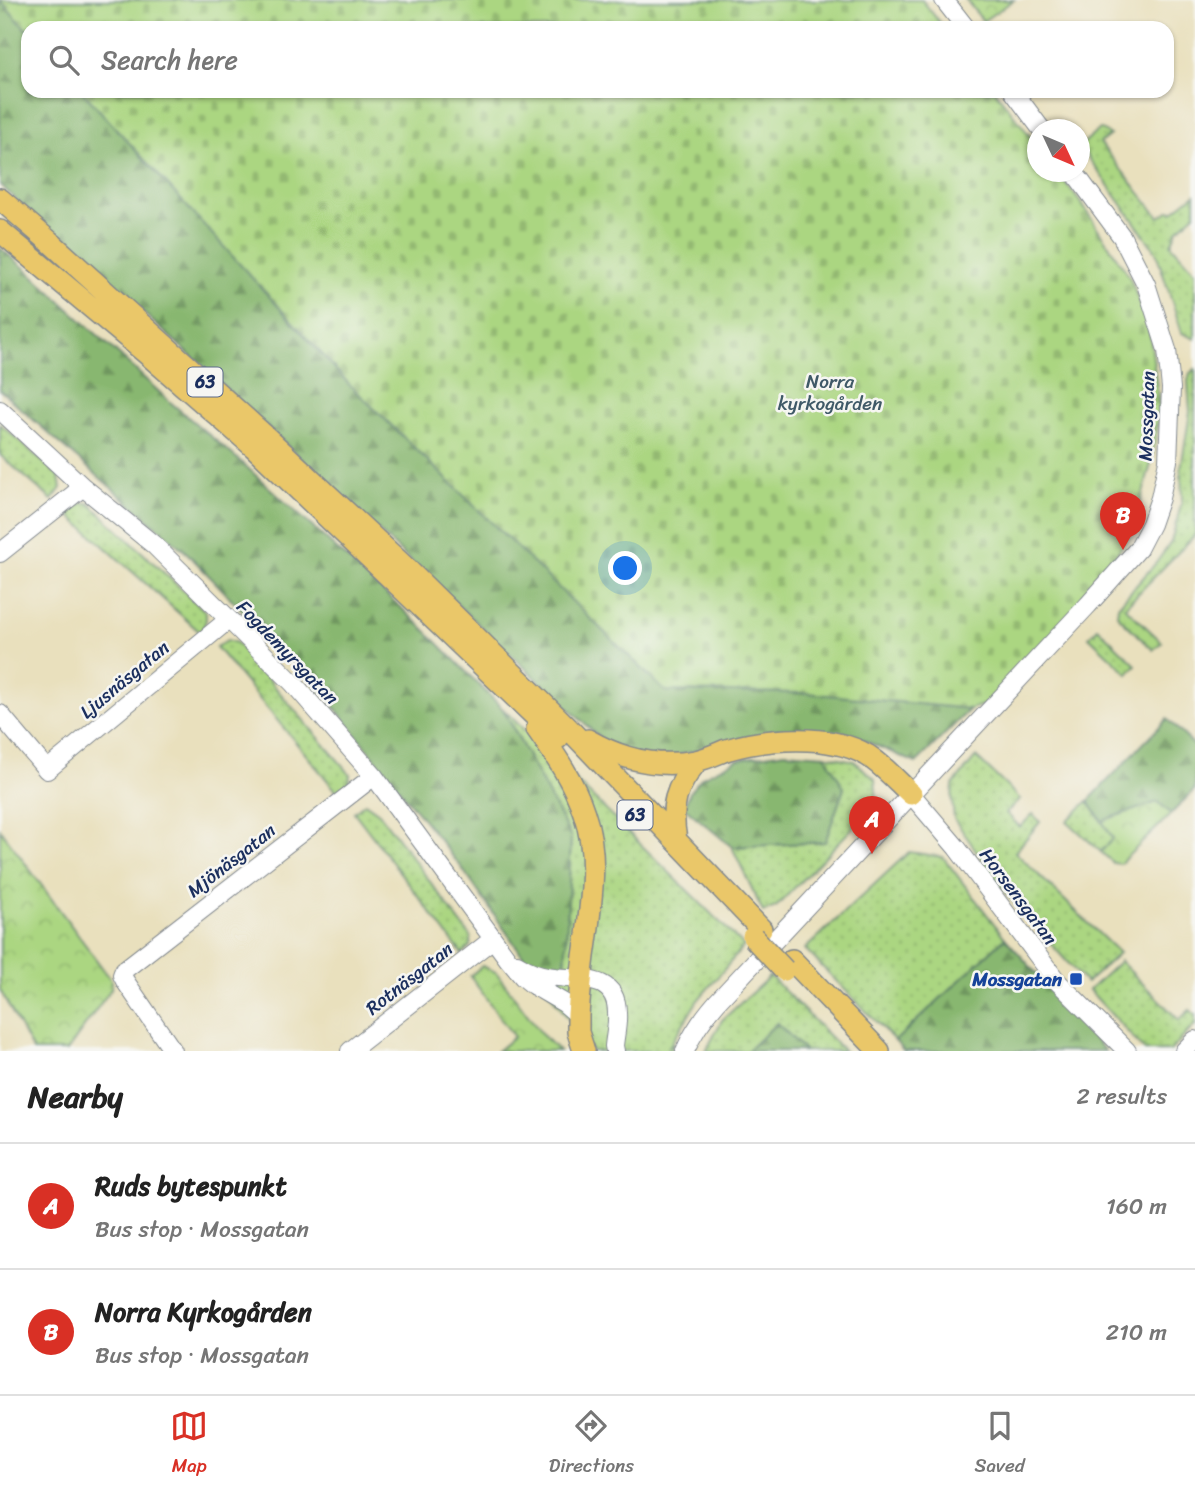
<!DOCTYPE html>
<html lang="en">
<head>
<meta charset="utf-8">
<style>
  :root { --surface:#fff; --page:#f6f6f6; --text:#222; --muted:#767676; --line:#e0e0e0; --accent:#d93025 }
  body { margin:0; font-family:Sriracha,sans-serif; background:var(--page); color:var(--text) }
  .compass { position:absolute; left:1027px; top:119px; width:63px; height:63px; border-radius:50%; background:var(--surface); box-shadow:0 2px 5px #0004; rotate:134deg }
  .you { position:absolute; left:626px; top:569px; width:24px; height:24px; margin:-18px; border:5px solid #fff; border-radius:50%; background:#1a73e8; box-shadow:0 0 0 10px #1a73e833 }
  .badge { display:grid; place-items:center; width:46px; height:46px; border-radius:50%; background:var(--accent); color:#fff; font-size:23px; font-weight:700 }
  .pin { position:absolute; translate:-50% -58px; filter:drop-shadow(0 2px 4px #0008) }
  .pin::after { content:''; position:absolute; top:37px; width:24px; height:21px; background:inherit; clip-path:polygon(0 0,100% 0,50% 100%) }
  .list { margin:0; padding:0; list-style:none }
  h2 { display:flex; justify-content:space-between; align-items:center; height:91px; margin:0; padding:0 28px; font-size:30px }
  h2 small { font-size:23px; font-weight:400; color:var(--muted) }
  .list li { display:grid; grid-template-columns:46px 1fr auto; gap:21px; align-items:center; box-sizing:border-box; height:126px; padding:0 28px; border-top:2px solid var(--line) }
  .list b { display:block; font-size:26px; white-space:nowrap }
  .list p { margin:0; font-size:23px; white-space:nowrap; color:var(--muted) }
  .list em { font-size:23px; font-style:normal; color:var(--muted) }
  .icon { flex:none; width:38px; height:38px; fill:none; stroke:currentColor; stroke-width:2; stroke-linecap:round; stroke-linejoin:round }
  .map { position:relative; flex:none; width:1195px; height:1051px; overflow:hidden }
  .search { position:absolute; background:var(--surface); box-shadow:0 2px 5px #0004; left:21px; right:21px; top:21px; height:77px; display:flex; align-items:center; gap:18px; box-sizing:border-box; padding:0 24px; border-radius:21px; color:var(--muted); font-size:26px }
  .sheet { height:343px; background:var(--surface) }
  nav { display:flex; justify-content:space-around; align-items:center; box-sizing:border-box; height:98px; border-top:2px solid var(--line); background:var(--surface); font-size:19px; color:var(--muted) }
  nav a { display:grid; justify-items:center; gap:4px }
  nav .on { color:var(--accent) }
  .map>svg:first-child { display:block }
  .grass { fill:url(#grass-dots); stroke:#638270; stroke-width:2 }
  .forest { fill:url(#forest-firs); stroke:#527366; stroke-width:2 }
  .cemetery { fill:url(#cemetery-stones); stroke:#638270; stroke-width:2 }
  .park { fill:url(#park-crowns); stroke:#638270; stroke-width:2 }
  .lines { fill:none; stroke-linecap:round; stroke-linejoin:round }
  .minor-casing { stroke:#82888e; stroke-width:20 }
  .major-casing { stroke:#82888e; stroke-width:24 }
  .minor { stroke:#fff; stroke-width:18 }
  .major { stroke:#eac769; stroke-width:21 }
  .major-bridge-casing { stroke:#82888e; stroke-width:24; stroke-linecap:butt }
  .major-bridge { stroke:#eac769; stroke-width:21 }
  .transit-dot { fill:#1a4fb4; stroke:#f6f6f2; stroke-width:2.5 }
  .labels { text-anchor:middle; stroke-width:5; stroke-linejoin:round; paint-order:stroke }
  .shield { fill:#f6f6f2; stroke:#5d6b8a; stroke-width:2 }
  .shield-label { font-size:18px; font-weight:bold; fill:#1b2f5e }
  .park-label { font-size:19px; fill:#3f5967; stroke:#f6f6f2 }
  .street-label { font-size:19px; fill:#1b2f5e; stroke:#f6f6f2 }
  .transit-label { font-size:19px; font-weight:bold; fill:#164399; stroke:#f6f6f2; text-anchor:end }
</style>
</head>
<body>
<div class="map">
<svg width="1195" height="1051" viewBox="0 0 1195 1051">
  <defs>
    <pattern id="grass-dots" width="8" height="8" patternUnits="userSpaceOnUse" patternTransform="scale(1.75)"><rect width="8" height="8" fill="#abd681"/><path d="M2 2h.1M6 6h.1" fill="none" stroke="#93b872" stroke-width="1.8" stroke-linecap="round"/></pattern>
    <pattern id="forest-firs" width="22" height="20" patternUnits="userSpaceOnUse" patternTransform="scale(1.75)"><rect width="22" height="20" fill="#88b76f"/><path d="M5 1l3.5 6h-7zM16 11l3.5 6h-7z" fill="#6e955e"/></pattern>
    <pattern id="cemetery-stones" width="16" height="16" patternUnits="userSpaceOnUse" patternTransform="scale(1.75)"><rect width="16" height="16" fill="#abd681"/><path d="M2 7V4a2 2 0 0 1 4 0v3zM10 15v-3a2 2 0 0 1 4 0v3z" fill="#93b872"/></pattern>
    <pattern id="park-crowns" width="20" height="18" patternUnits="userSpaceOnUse" patternTransform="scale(1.75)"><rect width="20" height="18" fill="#abd681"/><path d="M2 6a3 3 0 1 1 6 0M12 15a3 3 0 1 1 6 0" fill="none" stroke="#93b872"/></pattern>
  </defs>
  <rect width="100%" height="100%" fill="#f6f6f2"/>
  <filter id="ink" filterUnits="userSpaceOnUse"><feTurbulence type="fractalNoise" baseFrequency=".0143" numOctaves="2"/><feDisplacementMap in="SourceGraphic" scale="14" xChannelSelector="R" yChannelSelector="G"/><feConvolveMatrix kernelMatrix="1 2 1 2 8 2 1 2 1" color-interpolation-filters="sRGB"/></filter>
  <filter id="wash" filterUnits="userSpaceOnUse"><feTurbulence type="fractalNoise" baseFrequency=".00686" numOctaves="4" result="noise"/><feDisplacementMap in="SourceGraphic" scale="28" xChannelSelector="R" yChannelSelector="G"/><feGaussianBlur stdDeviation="1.57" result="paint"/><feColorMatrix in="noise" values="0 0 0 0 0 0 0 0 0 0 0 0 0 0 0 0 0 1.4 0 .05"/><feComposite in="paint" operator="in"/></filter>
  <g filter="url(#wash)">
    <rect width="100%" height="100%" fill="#e9e0bd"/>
    <path class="grass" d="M1100,129L1110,135L1100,143L1159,217L1170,210L1172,212L1195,194V214L1177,230L1171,244L1195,271V339L1182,333L1156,252L1080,146Z
      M1195,369V535L1125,607L1162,642L1153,650L1117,615L1118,606L1156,563L1171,542L1182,501L1181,468L1190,412L1188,381L1190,373Z
      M0,424L59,476L61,488L52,500L0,455Z
      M82,503H89L206,612V620L201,633L68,514Z
      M1098,628L1136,665L1128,674L1089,637Z
      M227,640L237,643L350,774L349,783L338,793L216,647Z
      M503,709L744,946L698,1000L669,1047L673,1045L671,1051H592L530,966L565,968L571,838Z
      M825,755L854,761L875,779L877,803L776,907L763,912L732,847L825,842L844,788Z
      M976,757L1020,799L1006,813L1020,827L1033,814L1040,822L1015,852L1119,953L1086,983L1008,896L954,819L952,800L953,785Z
      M1088,801L1113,838L1101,852L1067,821Z
      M365,803L379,813L471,937L470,946L462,954L354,812Z
      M909,852L943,857L1005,938L895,1041L805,949Z
      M1120,961L1179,1020L1190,1010L1195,1015V1025L1170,1051H1145L1089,990Z
      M770,976L844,1051H805L777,1023L747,1051H706L722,1020Z"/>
    <path class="forest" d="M0,0L28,31V91H82L350,385L665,691L808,693L970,709L916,763L861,739L785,730L630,766L176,342L0,185Z
      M0,248L27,270L169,401L240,461L421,626L503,709L571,837L565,969L530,966L461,867L328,699L188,554L55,439L0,390Z
      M1167,719L1195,746V789L1171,814L1158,802L1102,821L1088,801Z
      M785,752L825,755L844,788L825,842L732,847L684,807L691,790L702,777L738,759Z
      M1005,938L1105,1051H904L895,1041Z
      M777,1023L805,1051H747Z"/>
    <path class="cemetery" d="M0,0H922L944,28H28V31Z
      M82,91H995L1037,145L1038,172H1057L1083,206L1129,276L1149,328L1160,410L1152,460L1134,527L1092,592L987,704L970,709L808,693L665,691L350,385Z"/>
    <path class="park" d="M966,0H1014L983,21Z
      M1158,802L1171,814L1120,864L1113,863L1101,852L1113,838L1102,821Z
      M0,829L112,981L111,989L67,1051H33L0,990Z
      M482,966L496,972L544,1037L559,1051H497L514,1037L470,976Z"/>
  </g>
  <g filter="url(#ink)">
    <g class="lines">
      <defs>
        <path id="minor" d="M944,0L966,28
          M1013,91L1042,130
          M0,410L83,487L154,545L293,683L374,776L508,959L523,977L533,985L564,1003L578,1015
          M0,553L83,487
          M0,714L47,770L228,620
          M911,794L957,848L1056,980L1127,1051
          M517,964C527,970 537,975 548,976C576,981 617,972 617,1013C618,1024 615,1035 614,1046L615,1051
          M173,1051L125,981L122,975L124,970L374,776
          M350,1051L493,939
          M685,1051C693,1032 703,1018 717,1002L1088,605L1138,549L1151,524L1160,498L1168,461L1171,388L1167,350L1146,284L1122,237L1074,172
          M1184,1051L1195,1040"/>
        <path id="major" d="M0,199L49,241L264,435L407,569L568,728L761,929
          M0,231L146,353L254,447L558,738
          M537,729C555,755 574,782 584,813C598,853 592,894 587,935C583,962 580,988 578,1015V1032L584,1051
          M588,740C621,759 657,768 695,761C706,759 716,754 726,750C766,738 829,733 867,755C883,765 897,781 911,794
          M676,840C670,806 675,788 697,761
          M792,960L879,1051"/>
      </defs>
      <use href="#minor" class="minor-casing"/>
      <use href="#major" class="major-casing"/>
      <use href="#minor" class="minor"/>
      <use href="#major" class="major"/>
      <defs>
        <path id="major-bridge" d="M753,937L784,970"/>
      </defs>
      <use href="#major-bridge" class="major-bridge-casing"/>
      <use href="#major-bridge" class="major-bridge"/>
    </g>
  </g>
  <rect class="transit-dot" x="1069" y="972" width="14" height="14" rx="3.5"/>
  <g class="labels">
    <g class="shield">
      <rect x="187.5" y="367.5" width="35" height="29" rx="5"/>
      <rect x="617.5" y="800.5" width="35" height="29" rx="5"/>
    </g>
    <g class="shield-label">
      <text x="205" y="388">63</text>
      <text x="635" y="821">63</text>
    </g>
    <g class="park-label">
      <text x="830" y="388">Norra<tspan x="830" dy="22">kyrkogården</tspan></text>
    </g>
    <g class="street-label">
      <text transform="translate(1146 416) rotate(-88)" y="7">Mossgatan</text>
      <text transform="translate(288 652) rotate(46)" y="7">Fogdemyrsgatan</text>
      <text transform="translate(124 679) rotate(-40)" y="7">Ljusnäsgatan</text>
      <text transform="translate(231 860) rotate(-38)" y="7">Mjönäsgatan</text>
      <text transform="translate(1019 896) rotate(53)" y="7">Horsensgatan</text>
      <text transform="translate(409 978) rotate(-38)" y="7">Rotnäsgatan</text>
    </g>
    <g class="transit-label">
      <text x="1062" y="986">Mossgatan</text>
    </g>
  </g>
</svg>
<svg class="compass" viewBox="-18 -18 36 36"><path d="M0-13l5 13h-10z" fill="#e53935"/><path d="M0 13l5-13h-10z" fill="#767676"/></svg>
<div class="you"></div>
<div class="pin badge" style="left:872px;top:854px">A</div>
<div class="pin badge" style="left:1123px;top:550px">B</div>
<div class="search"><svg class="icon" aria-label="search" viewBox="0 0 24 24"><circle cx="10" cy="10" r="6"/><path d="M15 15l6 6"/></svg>Search here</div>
</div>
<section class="sheet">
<h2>Nearby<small>2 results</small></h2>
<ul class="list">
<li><span class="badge">A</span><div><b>Ruds bytespunkt</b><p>Bus stop · Mossgatan</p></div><em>160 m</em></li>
<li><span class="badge">B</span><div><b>Norra Kyrkogården</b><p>Bus stop · Mossgatan</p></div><em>210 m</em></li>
</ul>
</section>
<nav>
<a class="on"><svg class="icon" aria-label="map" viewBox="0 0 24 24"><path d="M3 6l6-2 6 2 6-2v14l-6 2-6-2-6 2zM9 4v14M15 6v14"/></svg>Map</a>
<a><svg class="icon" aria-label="directions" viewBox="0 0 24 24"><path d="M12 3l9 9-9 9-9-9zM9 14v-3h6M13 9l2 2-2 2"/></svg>Directions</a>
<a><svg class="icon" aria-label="saved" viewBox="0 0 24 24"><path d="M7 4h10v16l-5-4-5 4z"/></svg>Saved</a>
</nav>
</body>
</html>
